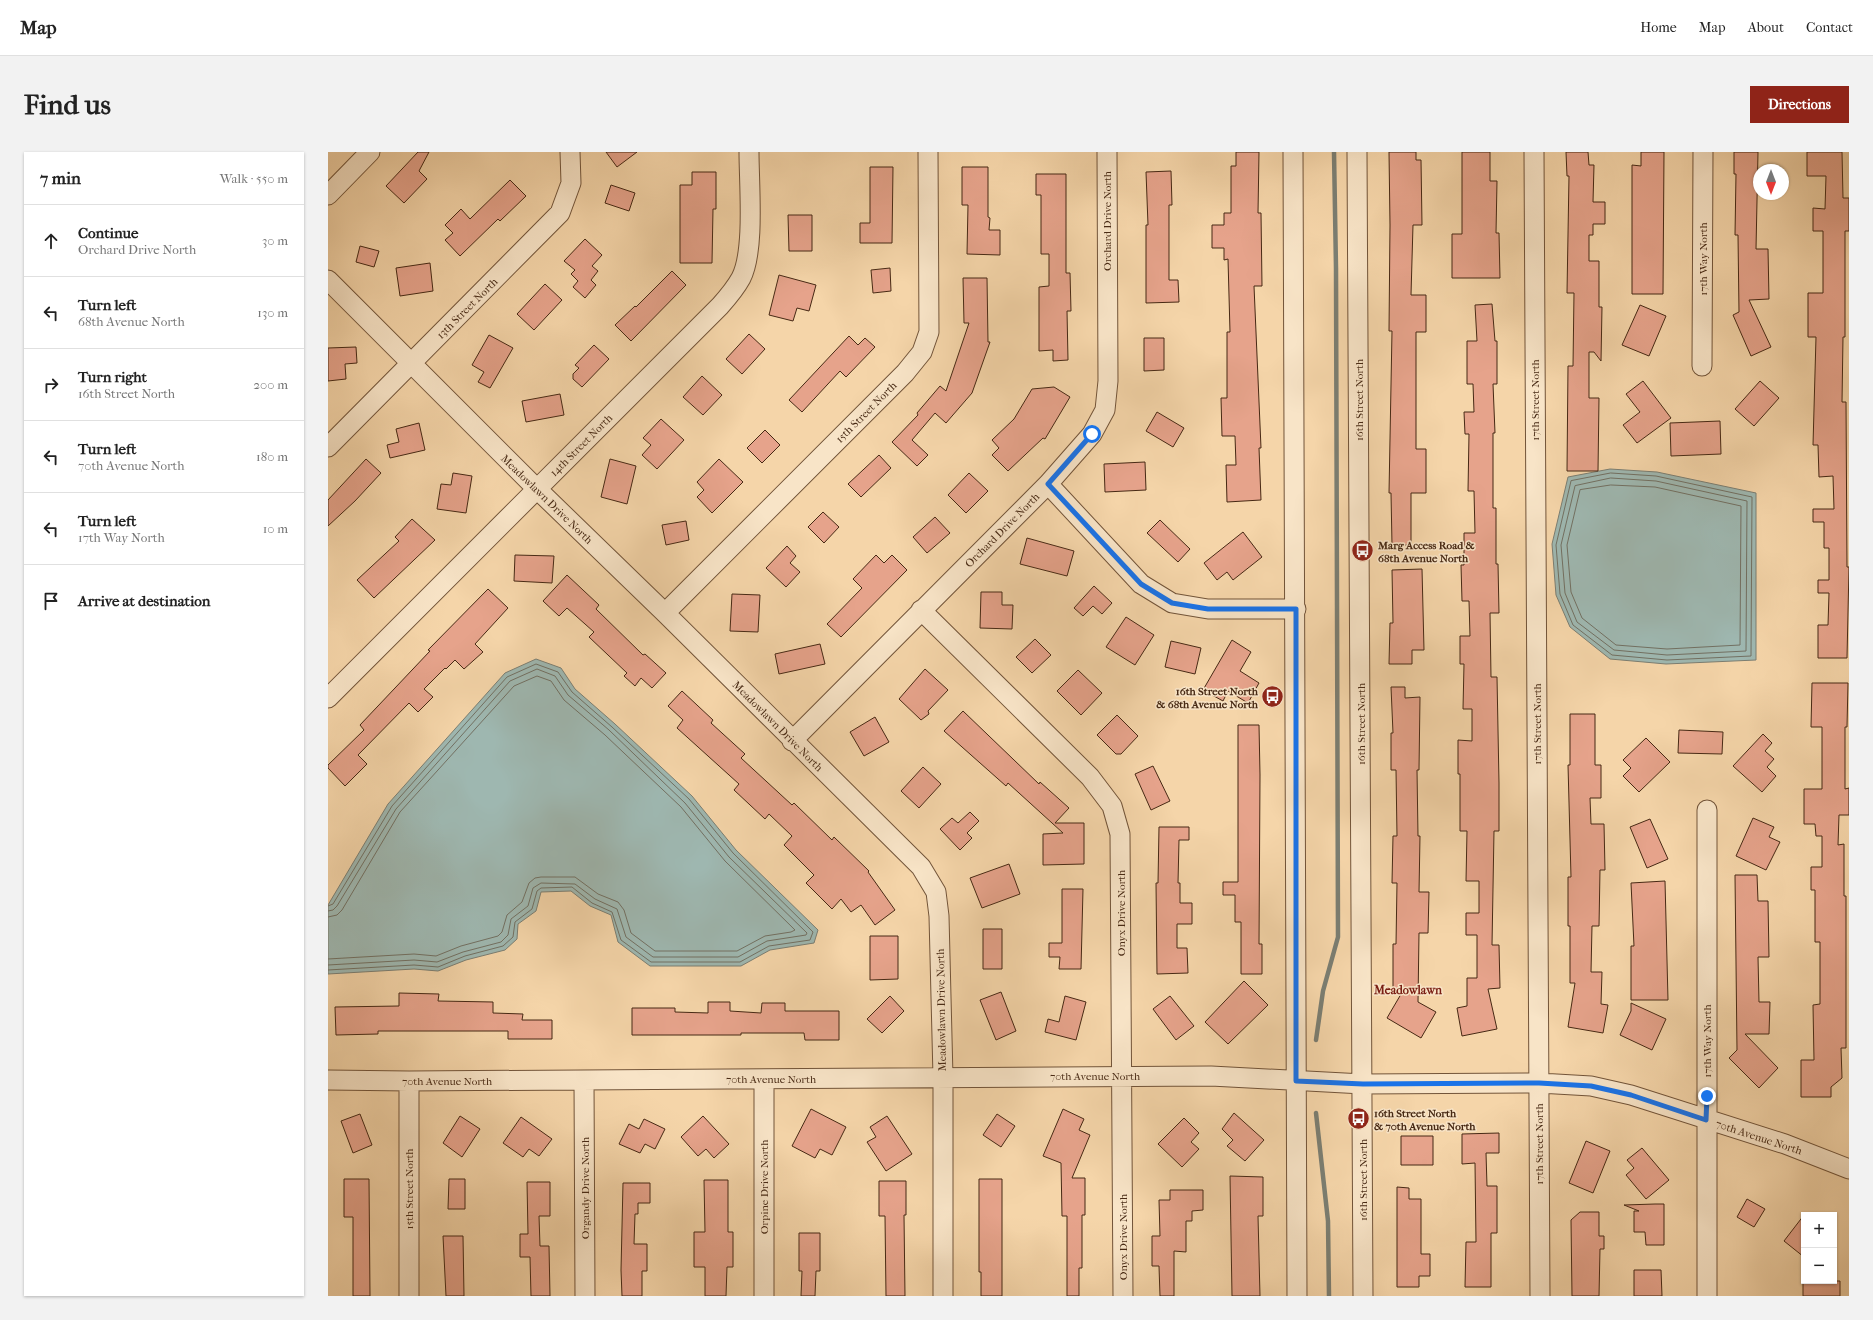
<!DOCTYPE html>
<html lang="en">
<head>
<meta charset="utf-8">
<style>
  :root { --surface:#fff; --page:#f2f2f2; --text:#222; --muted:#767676; --line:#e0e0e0; --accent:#8f2418 }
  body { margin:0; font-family:"IM FELL French Canon",serif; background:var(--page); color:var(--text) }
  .controls { position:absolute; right:12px; bottom:12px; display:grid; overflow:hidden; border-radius:0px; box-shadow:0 1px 3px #0004 }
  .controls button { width:36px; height:36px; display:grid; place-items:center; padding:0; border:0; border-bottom:1px solid var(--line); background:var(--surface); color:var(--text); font:20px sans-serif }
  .compass { position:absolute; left:1425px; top:12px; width:36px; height:36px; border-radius:50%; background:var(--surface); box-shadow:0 1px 3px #0004; rotate:180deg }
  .stop { position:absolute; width:12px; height:12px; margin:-9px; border:3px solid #1a73e8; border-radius:50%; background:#fff }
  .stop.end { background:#1a73e8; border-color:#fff; box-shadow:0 1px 4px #0008 }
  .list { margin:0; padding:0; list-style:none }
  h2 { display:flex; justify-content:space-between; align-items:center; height:52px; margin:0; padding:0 16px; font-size:17px }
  h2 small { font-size:13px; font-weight:400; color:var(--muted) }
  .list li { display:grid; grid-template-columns:26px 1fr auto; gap:12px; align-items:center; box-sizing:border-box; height:72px; padding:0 16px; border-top:1px solid var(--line) }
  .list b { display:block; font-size:15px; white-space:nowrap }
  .list p { margin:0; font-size:13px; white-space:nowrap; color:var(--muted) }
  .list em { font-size:13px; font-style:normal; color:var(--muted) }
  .icon { flex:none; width:22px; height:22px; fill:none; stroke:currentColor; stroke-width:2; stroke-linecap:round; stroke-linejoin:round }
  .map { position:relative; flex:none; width:1521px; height:1144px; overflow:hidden; border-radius:0px }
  header { display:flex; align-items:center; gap:24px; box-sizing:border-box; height:56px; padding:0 20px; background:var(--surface); border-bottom:1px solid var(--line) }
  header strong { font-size:19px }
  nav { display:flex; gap:22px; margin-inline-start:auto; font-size:14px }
  .intro { display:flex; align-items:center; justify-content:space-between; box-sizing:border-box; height:96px; padding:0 24px }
  h1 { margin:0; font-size:28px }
  .button { padding:10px 18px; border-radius:0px; background:var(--accent); color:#fff; font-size:14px; font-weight:700 }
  main { display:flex; gap:24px; padding:0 24px }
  aside { flex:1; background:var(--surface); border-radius:0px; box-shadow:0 1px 3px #0004 }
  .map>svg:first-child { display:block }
  .water { fill:#9eb7b0; stroke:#7b7e72 }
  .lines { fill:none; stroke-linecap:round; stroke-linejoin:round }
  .shore { stroke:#727062; stroke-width:1 }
  .stream { stroke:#7b7e72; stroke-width:4.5 }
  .building { fill:#e6a38b; stroke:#472914 }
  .minor-casing { stroke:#725439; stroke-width:21 }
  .minor { stroke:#f8e4c7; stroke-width:19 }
  .route { stroke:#1a73e8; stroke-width:5 }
  .labels { text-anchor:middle; stroke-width:3; stroke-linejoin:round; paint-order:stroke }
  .street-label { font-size:11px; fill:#472914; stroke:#f8e4c7 }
  .poi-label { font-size:11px; font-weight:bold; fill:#472914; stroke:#f8e4c7; text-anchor:start }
  .neighbourhood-label { font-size:12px; font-weight:bold; fill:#7a1f14; stroke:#f8e4c7 }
</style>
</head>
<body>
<header>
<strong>Map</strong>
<nav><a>Home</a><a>Map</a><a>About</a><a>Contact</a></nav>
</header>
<div class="intro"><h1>Find us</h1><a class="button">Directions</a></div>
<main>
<aside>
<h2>7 min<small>Walk · 550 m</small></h2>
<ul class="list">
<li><svg class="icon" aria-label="ahead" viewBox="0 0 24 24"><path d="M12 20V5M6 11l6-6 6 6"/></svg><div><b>Continue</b><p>Orchard Drive North</p></div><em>30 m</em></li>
<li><svg class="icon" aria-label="left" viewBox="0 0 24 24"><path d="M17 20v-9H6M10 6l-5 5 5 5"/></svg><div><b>Turn left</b><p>68th Avenue North</p></div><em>130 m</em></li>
<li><svg class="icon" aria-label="right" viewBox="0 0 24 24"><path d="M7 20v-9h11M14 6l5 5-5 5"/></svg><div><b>Turn right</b><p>16th Street North</p></div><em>200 m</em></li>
<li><svg class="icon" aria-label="left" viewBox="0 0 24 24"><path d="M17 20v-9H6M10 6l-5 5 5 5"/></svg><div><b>Turn left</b><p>70th Avenue North</p></div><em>180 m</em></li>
<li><svg class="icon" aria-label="left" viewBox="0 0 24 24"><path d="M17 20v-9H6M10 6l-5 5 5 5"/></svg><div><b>Turn left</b><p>17th Way North</p></div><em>10 m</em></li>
<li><svg class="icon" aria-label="arrive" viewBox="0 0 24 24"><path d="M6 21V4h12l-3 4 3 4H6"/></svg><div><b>Arrive at destination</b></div></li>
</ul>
</aside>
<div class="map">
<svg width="1521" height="1144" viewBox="0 0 1521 1144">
  <rect width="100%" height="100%" fill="#f5d5a9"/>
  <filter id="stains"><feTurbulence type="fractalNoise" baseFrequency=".005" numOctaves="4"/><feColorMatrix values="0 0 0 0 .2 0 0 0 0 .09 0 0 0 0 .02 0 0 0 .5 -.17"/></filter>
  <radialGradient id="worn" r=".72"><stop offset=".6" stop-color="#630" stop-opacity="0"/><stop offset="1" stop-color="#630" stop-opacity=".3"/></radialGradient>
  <path class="water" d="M1282,317L1329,320L1428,341V508L1338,512L1282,507L1242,475L1228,443L1224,392L1240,325Z
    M208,507L233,516L247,537L287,572L364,644L408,698L490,778L486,791L442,798L413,814H322L290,790L283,763L262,754L243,739L213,740L208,759L190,772L189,787L177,798L138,808L110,819L86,817L0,822V753L60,652L177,521Z"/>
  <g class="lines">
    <path class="shore" d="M1283,321L1328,324L1424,345L1423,504L1339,508L1284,503L1245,473L1232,442L1228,393L1243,329Z
      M1283,326L1328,329L1419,349L1418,499L1339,503L1286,498L1249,470L1237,441L1233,393L1247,334Z
      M1283,333L1327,335L1413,354L1412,493L1339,497L1288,493L1254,466L1243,440L1239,393L1252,338Z
      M0,754L5,752L64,654L179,525L208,512L230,520L244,540L284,575L361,647L405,701L485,780L482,788L441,794L412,810H323L293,788L284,760L264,751L244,735L213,736L209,739L204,757L187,770L185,785L175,794L137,804L110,815L86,813L0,818
      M0,759L5,758L9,754L68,657L182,529L209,517L227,524L240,543L281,578L357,651L401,705L479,781L478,783L439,789L410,805H325L298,785L289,757L267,747L247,732L213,731L205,736L200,754L183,767L180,783L173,790L135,800L109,810L86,808L0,813
      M0,765L9,763L14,758L72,660L186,534L209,524L223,529L236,548L277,583L353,655L397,709L467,778L463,780L437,784L409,799H327L303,781L296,758L290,750L270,742L247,725H213L207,726L201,731L194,750L179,763L174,780L170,784L133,794L108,804L86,802L0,807"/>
    <path class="stream" d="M988,888L995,839L1010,785L1008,116L1006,0
      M988,961L1000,1069L1001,1144"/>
  </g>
  <path class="building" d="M90,0H101L91,19L99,27L76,51L58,34Z
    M278,0H309L289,15Z
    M908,0H931L930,61H933L934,134H926L933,296H931L933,348L899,350L898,313H908L907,284H894L893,246H899V180H902L900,107L896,108V96H884V73H896V61H903V14H908Z
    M1061,0H1088V8H1093L1094,73H1085L1083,143H1098V180H1088V297H1098V341H1083V393H1064L1063,341H1061L1064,179H1061L1062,73Z
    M1134,0H1162V29H1169L1168,81H1171L1172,126H1124V82H1134Z
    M1238,0H1260L1261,13H1266L1265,50H1277V72H1265V83H1261V109H1271V155H1274L1273,209L1266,200H1261V246H1271L1270,319H1239L1240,214H1245L1246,141H1239L1241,24H1239Z
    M1313,0H1336L1335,142H1304V13L1313,14Z
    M1406,0H1430L1428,97H1440L1441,147L1421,148L1443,195L1423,204L1405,163L1411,160L1410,83H1407L1408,22H1406Z
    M1479,0H1514L1515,46H1521V79H1517V185H1515L1514,250H1518L1519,415H1521L1519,506H1490V473H1500L1501,441H1490V428H1501V396H1496V370H1485V357H1506L1505,324L1491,325L1490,293H1485L1488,185H1480V141H1495V79H1485V56L1497,57L1498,24H1479Z
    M542,15H565L564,91H532V71H542Z
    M634,15H660V65L662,66L661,78H672V103L639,102L640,53H634Z
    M843,19L844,53H841V128H850L851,150L818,151V73H820L818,20Z
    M364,20H388V57H385L384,111H352V33H364Z
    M708,22H738V121H742L743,159H739L740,208L725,209V198L711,199V135L721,134V102H713V43H708Z
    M182,28L198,44L172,69L170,67L132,104L117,88L125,81L117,73L133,57L142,67Z
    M283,33L307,41L301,59L277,51Z
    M460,63H484V99H461Z
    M257,87L274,103L264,114L270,119L263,128L268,133L257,146L245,135L250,129L243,122L247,118L236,109Z
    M32,94L51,99L46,115L28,110Z
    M102,111L105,139L72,144L68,116Z
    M562,116L563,139L545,141L543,118Z
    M344,119L358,133L303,189L287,173L307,154L308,155Z
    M451,123L488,133L481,159L469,156L465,169L441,163Z
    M635,126H659L660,190H662L644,241L618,271L607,261L584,288L600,303L589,314L564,290L590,263L589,261L612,234L618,239L641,171H636Z
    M217,132L234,148L206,178L189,162Z
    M1164,152L1167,189H1169V232H1165L1167,281H1165V356H1168V412H1170L1171,461H1162L1163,525H1169L1171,631V679H1166L1164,793H1171L1172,836L1160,837L1169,877L1134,884L1129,856L1139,854V826H1149V783H1138V761H1151V729H1138L1139,679H1132V622H1130V588L1144,589V557H1135L1136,512H1132V484H1142L1141,449H1134L1133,413H1136V381H1147L1146,339H1140L1141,282H1137L1136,260H1146L1145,232H1139V189H1149L1147,153Z
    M1312,153L1338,164L1321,204L1294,193Z
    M421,182L437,197L414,222L398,207Z
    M161,183L185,196L162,236L150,230L156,220L144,213Z
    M521,184L530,193L537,186L547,195L518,225L512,219L474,260L461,248Z
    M816,186H836V218L816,219Z
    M266,193L281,207L254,235L245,227V222L251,216L247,213Z
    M28,195L29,211L17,212L18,227L0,229V196Z
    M374,224L394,243L375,263L355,245Z
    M1315,229L1343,266L1309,291L1295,273L1312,260L1298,242Z
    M1432,229L1451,246L1426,274L1407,257Z
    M726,235L742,245L717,287L715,286L680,319L664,303L671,296L664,288L686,267L704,237Z
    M232,242L236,263L198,270L194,249Z
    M829,260L856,276L845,295L818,279Z
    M333,267L356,288L329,317L314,303L323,293L315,286Z
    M1392,269L1393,302L1343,304L1342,271Z
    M91,271L97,298L62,306L59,293L71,290L68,277Z
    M437,278L452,293L434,311L419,296Z
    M551,303L563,316L533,345L520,332Z
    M38,307L53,321L27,349L0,374V348Z
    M282,307L308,314L299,352L273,345Z
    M391,307L415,330L384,361L369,345L376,338L369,330Z
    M817,310L818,338L777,340L776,312Z
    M125,321L144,324L138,361L109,357L113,332L123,333Z
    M641,321L660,339L638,361L620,343Z
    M495,360L511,375L496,391L480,375Z
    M607,365L622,381L599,401L585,385Z
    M84,367L107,388L46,446L29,428L71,389L67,385Z
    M832,368L862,397L850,410L819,381Z
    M358,369L361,388L338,393L334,373Z
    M915,380L934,405L905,428L899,420L889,428L876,411Z
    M699,386L746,399L739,424L692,412Z
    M459,394L468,404L462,411L472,420L458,435L438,416Z
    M187,403L226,404L224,431L186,429Z
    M548,403L556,411L564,403L579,418L513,485L499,472L534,436L525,427Z
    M1094,417L1096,498H1084V512H1061L1062,471H1065L1064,418Z
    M239,423L271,453L268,457L315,503L317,502L338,521L324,536L313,526L307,534L296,524L299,521L261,485L266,480L239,456L231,464L215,449Z
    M766,434L784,451L774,462L765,454L755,464L746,456Z
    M160,437L180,456L147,492L155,500L136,517L127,508L118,517L117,516L96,537L105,545L90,560L81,551L30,603L39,612L17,634L0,616V613L36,578L32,573L102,499L100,498Z
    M653,440H674V453H685L684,477L652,476Z
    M404,442L432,443L430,480L402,479Z
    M798,465L826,483L807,513L778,495Z
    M707,487L723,503L704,521L688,505Z
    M904,488L923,500L912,519L931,531L920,551L900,539L895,549L875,538Z
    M843,489L873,496L867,522L837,515Z
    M492,492L497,512L451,522L447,502Z
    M597,517L620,538L600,559L601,562L593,568L571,547Z
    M750,518L774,541L753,563L729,539Z
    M1484,531H1520L1519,575H1517V637L1521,636V663H1511L1510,693L1516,692V744H1518V896H1513L1514,926L1503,935V945H1473V908H1486L1485,853L1492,852V790H1487V738H1483V715H1494V684H1488L1487,672H1476V637H1494V575H1483Z
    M1063,535H1077V546L1092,545L1091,618H1089L1090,684H1092L1091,740H1101L1100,781H1091L1090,850L1108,860L1093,886L1059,866L1076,837H1065V792H1068L1069,731H1064L1065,684H1069L1068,618H1063V581H1065Z
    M354,539L385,568L383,571L417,602L413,606L464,653L466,651L504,688L506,685L541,719L540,720L567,758L547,773L533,753L523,760L513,747L504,757L478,731L486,723L456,693L464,684L441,662L437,667L406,638L411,632L349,576L355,568L340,554Z
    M635,559L711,632L712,630L741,656L727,671H756V712L715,713V682L735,681L680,631L678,634L616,579Z
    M1242,562H1267V613H1273V646H1262L1263,672H1276L1277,718H1272L1271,774H1264L1263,820H1274L1273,852L1280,853L1275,881L1240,875L1247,831H1242V774H1240V725H1243L1240,613H1242Z
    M789,563L810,584L793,602H788L769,583Z
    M547,565L561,590L536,604L522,580Z
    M910,573H931L932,623L931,792H934V822H913V770H907V743H895V730H910Z
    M1351,578L1395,580L1394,602L1350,601Z
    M1435,582L1444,591L1437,599L1446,607L1439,615L1448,624L1434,640L1405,614Z
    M1318,586L1342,610L1311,640L1295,624L1303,616L1295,608Z
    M825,614L842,649L823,658L807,622Z
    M595,615L613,632L591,656L573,639Z
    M642,660L651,669L639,681L644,686L632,698L612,677L624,666L630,671Z
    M1425,666L1446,675L1441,685L1452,690L1438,718L1408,704Z
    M1322,667L1340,707L1319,716L1302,675Z
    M831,675H861V688H851L850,731H852V751H864V772H849V796H859L860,821L829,822L828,731H830Z
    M681,712L692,742L654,756L642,726Z
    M1407,723H1429L1430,749H1440L1441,805H1430L1431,850H1442L1441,882H1417L1450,916L1431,936L1401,906L1409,898Z
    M1337,729L1340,848H1303V794H1306L1303,731Z
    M734,737H755L753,817H731L732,805H721V791H734Z
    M655,777H674V817H655Z
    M542,784H570V827L542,828Z
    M916,829L940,853L900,892L877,870Z
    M673,840L688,879L668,888L652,848Z
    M71,841L111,842L110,849L165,850V861L195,862L194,868H224V887H180V879H50V882L8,883L7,855L71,854Z
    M562,844L576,859L554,881L539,867Z
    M737,844L758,850L748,888L717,880L720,867L731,870Z
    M842,844L866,874L848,888L825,857Z
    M380,850H402V859L433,861L434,851H457V859H511V888H477L476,881H413V883H304V856H347V860L380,861Z
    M1303,851L1338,867L1324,898L1292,883L1303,859Z
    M483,957L518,975L504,1003L492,997L487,1006L464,994Z
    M735,957L756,967L751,978L762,983L744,1026H757V1063H754V1116H751V1144H739V1064H734L733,1011L715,1004Z
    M906,961L936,988L917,1009L899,994L905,988L894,977Z
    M32,962L44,993L25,1001L13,969Z
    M669,962L687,974L673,995L655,983Z
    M132,964L152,977L134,1005L115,991Z
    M375,964L401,992L386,1006L378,997L370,1004L353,985Z
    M559,964L584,1002L558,1019L539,990L548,985L542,975Z
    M193,965L224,987L211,1004L201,997L195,1005L175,991Z
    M856,966L871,981L863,990L871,997L854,1015L830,992Z
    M316,967L337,977L327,997L317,992L312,1001L291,992L301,972L311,977Z
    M1171,981V1001H1158L1159,1034H1169V1081H1163V1135H1137L1138,1090H1148L1147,1011L1134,1012V982Z
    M1073,984H1105V1013H1073Z
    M1258,989L1282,999L1265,1041L1241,1031Z
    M1314,996L1341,1028L1318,1047L1298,1023L1306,1016L1299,1008Z
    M902,1024L935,1025V1064H930L932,1144H904Z
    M16,1027H41L42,1144H25V1065H16Z
    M121,1027H137V1057H120Z
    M651,1027H674V1144H653V1120H651Z
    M376,1028H400V1080H405V1115H399L398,1144H377V1115H366V1080H377Z
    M551,1029H578V1063H576L577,1144H558L557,1064H551Z
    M199,1030H222V1064H211L212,1094H221L222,1144H203L202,1105H192V1082H200Z
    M295,1031H322V1051H310V1062H307L306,1092H319V1119H314V1144H294L293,1118Z
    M1069,1035L1081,1036V1047H1093V1102H1102V1124H1091V1135H1069Z
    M842,1038H875V1058L864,1059V1069H858V1100L846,1099V1144H832L831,1114H824V1084H832L831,1048H842Z
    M1419,1047L1437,1057L1426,1075L1409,1065Z
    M1327,1052H1336V1093H1318L1317,1080H1306V1059H1311L1296,1053Z
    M1252,1060H1271V1084H1276V1097H1272L1271,1144H1244L1243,1068Z
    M1476,1063V1105L1456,1089Z
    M471,1081H492V1119H488L487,1144H473L474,1119H471Z
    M115,1084H135L136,1144H118Z
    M1306,1118H1333L1334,1144H1306Z
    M1475,1129H1512V1144H1475Z"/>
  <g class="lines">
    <defs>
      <path id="minor" d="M965,0L969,1144
        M1029,0L1035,1144
        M1206,0L1212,1144
        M0,43L42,0
        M0,128L209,337L337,461L593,715L608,740L611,764L615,925V1144
        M1374,214L1375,0
        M0,295L232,61L243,31L242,0
        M720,332L813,432L844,451L880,457H968
        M593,458L762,625L784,654L792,682L795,1144
        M337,461L577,221L594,200L601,180L600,0
        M0,546L392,154C400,145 407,137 413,126C427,99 421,33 421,0
        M464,589L720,332L764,282L777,258L780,229L779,0
        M0,928L81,929L883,924L1035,932L1211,931L1263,934L1303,943L1457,992L1521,1017
        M256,928L257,1144
        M81,929V1144
        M436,1144V927
        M1379,1144V658"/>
    </defs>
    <use href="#minor" class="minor-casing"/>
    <use href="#minor" class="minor"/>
  </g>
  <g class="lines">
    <path class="route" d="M764,282L720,332L813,432L844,451L880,457H968V929L1035,932L1211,931L1263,934L1303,943L1378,968L1379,944"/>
  </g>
  <defs>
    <symbol id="bus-disc" viewBox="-11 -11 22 22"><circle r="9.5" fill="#8f2418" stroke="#f8e4c7"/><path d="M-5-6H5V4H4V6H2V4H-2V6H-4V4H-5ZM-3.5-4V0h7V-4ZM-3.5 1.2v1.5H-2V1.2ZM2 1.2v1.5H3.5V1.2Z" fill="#fff"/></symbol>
  </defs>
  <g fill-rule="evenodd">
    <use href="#bus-disc" x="1022" y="386" width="25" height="25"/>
    <use href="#bus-disc" x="932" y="532" width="25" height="25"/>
    <use href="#bus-disc" x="1018" y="954" width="25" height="25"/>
  </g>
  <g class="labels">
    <g class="street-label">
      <text transform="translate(779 69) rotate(-90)" y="4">Orchard Drive North</text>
      <text transform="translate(1375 107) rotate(-90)" y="4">17th Way North</text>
      <text transform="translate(139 156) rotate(-45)" y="4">13th Street North</text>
      <text transform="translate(1031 248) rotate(-90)" y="4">16th Street North</text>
      <text transform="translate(1207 248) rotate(-90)" y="4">17th Street North</text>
      <text transform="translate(538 260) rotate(-45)" y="4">15th Street North</text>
      <text transform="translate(253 293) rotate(-45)" y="4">14th Street North</text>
      <text transform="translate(219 347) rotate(44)" y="4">Meadowlawn Drive North</text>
      <text transform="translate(674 378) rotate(-45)" y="4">Orchard Drive North</text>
      <text transform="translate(1033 572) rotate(-90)" y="4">16th Street North</text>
      <text transform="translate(1209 572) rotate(-90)" y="4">17th Street North</text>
      <text transform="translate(450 574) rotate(45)" y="4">Meadowlawn Drive North</text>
      <text transform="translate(793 761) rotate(-90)" y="4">Onyx Drive North</text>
      <text transform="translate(613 858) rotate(-91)" y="4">Meadowlawn Drive North</text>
      <text transform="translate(1379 889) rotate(-90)" y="4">17th Way North</text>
      <text x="767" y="928">70th Avenue North</text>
      <text x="443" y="931">70th Avenue North</text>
      <text x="119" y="933">70th Avenue North</text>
      <text transform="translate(1431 985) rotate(18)" y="4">70th Avenue North</text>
      <text transform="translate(1211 992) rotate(-90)" y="4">17th Street North</text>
      <text transform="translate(1035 1028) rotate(-90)" y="4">16th Street North</text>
      <text transform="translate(436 1035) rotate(-90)" y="4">Orpine Drive North</text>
      <text transform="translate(257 1036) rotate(-90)" y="4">Organdy Drive North</text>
      <text transform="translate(81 1037) rotate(-90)" y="4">15th Street North</text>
      <text transform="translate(795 1085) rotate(-90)" y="4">Onyx Drive North</text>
    </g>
    <g class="poi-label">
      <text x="1050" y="397">Marg Access Road &amp;<tspan x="1050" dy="13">68th Avenue North</tspan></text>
      <text x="930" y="543" text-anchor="end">16th Street North<tspan x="930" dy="13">&amp; 68th Avenue North</tspan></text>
      <text x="1046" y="965">16th Street North<tspan x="1046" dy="13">&amp; 70th Avenue North</tspan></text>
    </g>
    <g class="neighbourhood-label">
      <text x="1080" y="842">Meadowlawn</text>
    </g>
  </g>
  <rect width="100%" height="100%" filter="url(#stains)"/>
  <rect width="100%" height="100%" fill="url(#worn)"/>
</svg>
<div class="controls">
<button>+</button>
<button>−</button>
</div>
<svg class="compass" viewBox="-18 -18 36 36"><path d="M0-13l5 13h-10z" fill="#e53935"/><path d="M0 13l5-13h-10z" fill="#767676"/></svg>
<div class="stop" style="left:764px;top:282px"></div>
<div class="stop end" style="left:1379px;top:944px"></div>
</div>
</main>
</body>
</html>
